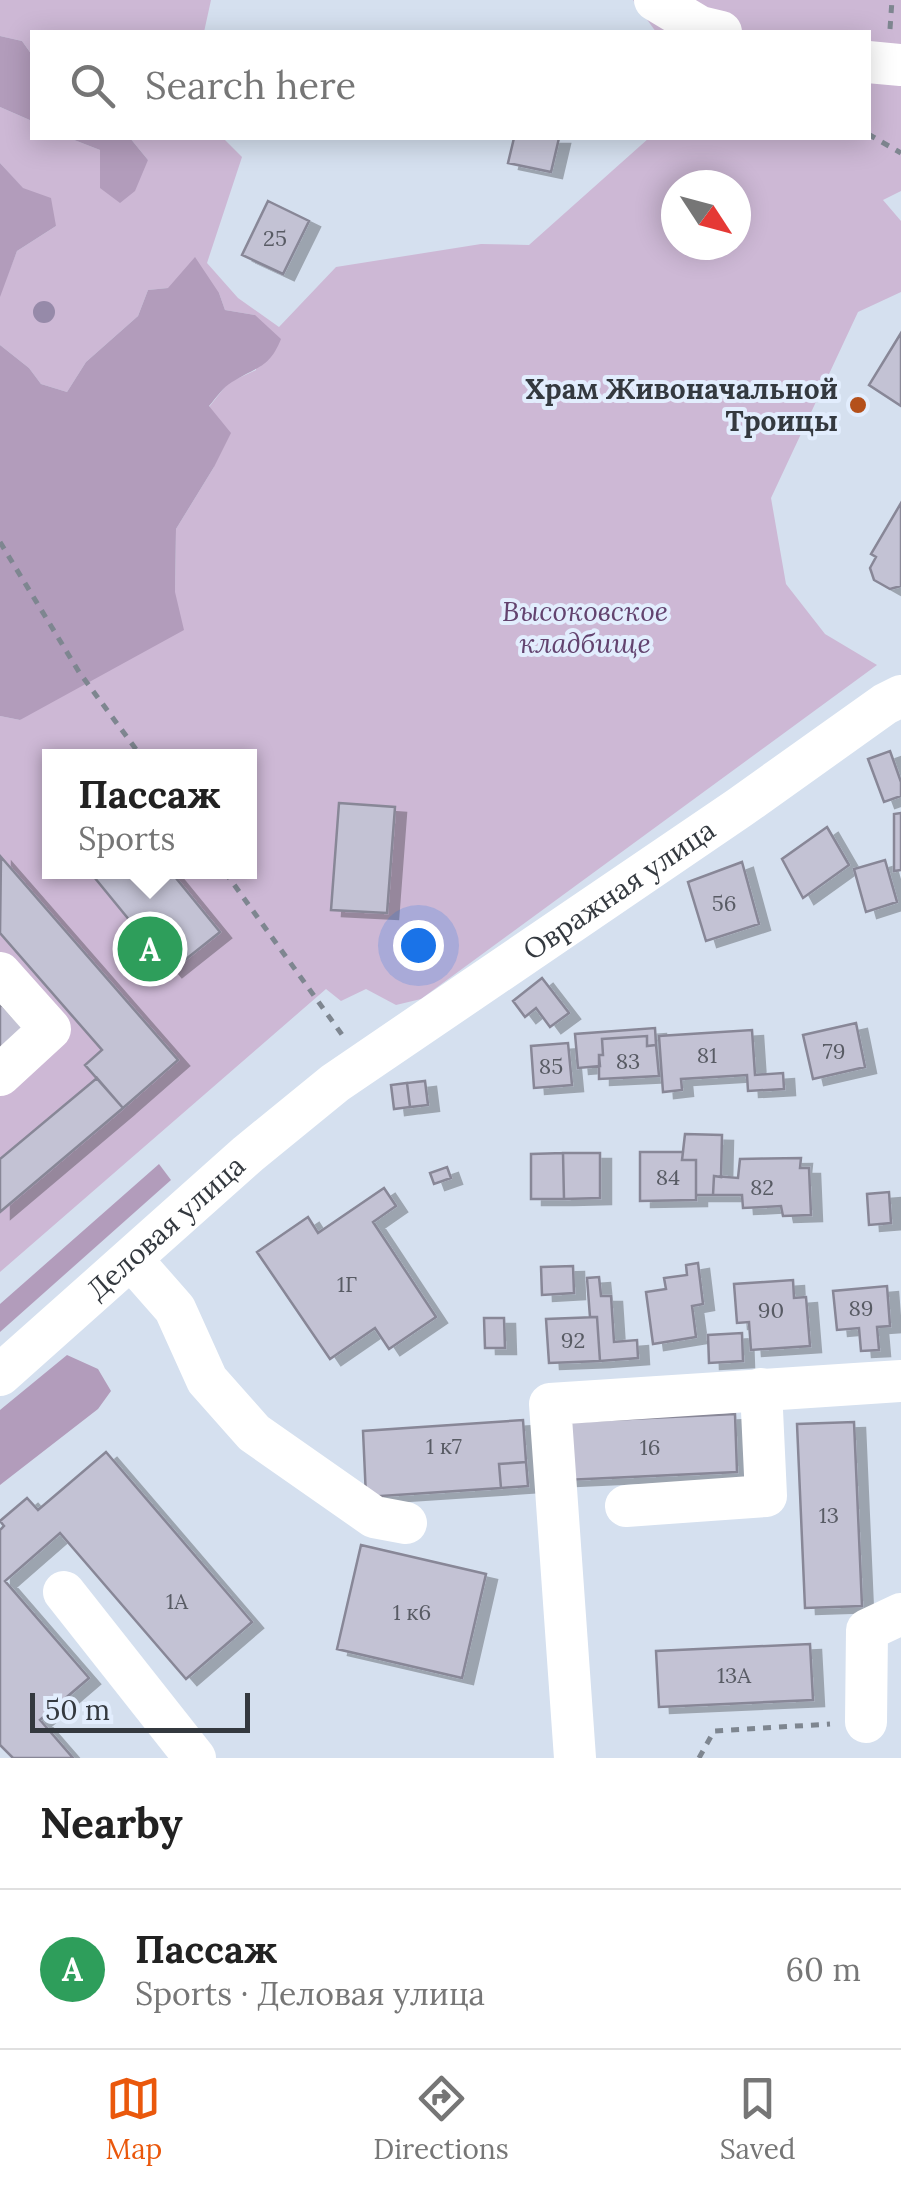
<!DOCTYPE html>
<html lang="en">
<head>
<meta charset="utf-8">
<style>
  :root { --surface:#fff; --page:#f2f2f2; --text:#222; --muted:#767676; --line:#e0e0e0; --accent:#ea580c }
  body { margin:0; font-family:Lora,serif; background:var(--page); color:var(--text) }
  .compass { position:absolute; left:661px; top:170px; width:90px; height:90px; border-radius:50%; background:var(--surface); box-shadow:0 5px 25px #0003; rotate:126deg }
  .scale { position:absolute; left:30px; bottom:25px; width:220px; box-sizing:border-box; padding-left:10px; border:5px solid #34393f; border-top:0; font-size:28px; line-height:35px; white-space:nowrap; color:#34393f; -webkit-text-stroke:8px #e2edfd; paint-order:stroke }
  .you { position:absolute; left:418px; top:945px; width:35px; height:35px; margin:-25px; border:8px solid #fff; border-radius:50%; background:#1a73e8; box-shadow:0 0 0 15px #1a73e833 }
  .badge { display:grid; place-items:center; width:65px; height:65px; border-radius:50%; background:var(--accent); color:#fff; font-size:32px; font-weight:700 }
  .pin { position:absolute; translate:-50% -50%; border:5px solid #fff; box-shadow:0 2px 10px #0006 }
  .popup { position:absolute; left:42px; top:749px; width:215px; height:130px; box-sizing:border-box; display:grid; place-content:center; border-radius:0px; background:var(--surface); filter:drop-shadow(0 2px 8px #0005); font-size:32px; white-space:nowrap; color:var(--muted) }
  .popup b { font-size:38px; color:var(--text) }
  .popup::after { content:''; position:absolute; left:50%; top:100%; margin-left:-20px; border:20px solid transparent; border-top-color:var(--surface) }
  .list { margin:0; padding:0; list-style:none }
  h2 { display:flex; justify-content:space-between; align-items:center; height:130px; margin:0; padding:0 40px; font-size:42px }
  h2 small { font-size:32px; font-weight:400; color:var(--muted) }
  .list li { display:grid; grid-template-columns:65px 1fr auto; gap:30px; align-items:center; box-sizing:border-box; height:160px; padding:0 40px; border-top:2px solid var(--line) }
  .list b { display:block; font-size:38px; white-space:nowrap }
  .list p { margin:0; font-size:32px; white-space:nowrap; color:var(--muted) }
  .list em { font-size:32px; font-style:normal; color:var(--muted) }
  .icon { flex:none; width:55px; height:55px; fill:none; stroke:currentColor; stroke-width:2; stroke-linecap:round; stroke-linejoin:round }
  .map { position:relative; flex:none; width:901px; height:1758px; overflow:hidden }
  .search { position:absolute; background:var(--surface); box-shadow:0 5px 25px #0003; left:30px; right:30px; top:30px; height:110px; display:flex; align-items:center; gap:25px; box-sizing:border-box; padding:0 35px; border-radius:0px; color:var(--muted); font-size:38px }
  .sheet { height:290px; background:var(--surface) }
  nav { display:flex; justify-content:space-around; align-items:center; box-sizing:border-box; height:140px; border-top:2px solid var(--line); background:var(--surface); font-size:28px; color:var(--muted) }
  nav a { display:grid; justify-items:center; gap:5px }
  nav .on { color:var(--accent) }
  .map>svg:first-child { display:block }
  .green { fill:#cdb8d5; fill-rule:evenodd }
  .forest { fill:#b29cbb }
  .building { fill:#c3c2d4; stroke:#888797; stroke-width:2.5; filter:url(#shadow) }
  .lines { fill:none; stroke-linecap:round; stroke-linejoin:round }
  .path { stroke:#7e8690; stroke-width:5; stroke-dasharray:8 8; stroke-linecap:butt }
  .minor { stroke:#fff; stroke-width:42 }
  .tree { fill:#968aa9 }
  .poi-dot { fill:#b4501b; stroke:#e2edfd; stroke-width:4 }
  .labels { text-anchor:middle; stroke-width:8; stroke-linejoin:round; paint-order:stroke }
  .number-label { font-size:22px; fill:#585b64 }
  .poi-label { font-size:28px; font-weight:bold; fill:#34393f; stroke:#e2edfd; text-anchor:end }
  .park-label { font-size:28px; font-style:italic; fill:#63436f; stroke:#e2edfd }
  .street-label { font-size:28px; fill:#34393f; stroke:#e2edfd }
</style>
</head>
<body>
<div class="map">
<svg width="901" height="1758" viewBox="0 0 901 1758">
  <defs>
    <filter id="shadow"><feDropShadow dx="11" dy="6" stdDeviation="0" flood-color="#0004"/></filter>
  </defs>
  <rect width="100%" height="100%" fill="#d5e0ef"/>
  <path class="green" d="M0,0H211L204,32H32V55L22,41L0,36Z
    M633,0H901V191L883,200L901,221V292L858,312L771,498L786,584L825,634L877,665L421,999L396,1005L366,989L341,1001L326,989L0,1272V716L20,720L175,592L176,529L214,467L209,407L228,383L256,370L255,315L225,310L219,293L168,288L148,290L138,316L86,362L67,392L41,384L29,368L0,345V294L17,251L56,226L0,163V107L32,121V138H69L100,150V188L148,160L130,138H223L242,157L207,263L238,298L279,327L336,267L481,244L529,245L649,138H868V32H656ZM676,185H736V245H676ZM50,756H250V872H50Z"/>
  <path class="forest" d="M0,36L22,41L32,55V121L0,107Z
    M69,138H130L148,160L135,191L120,203L100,188V150Z
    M0,163L23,188L51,198L56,226L17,251L0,297Z
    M195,257L219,293L225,310L255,315L281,339C269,369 257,366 232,382C223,387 216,398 209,406L231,433L214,467L176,529L175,592L184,630L20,720L0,716V345L29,368L41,384L67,392L86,362L138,316L148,290L168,288Z
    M159,1164L171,1180L0,1332V1304Z
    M67,1355L98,1369L111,1391L98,1409L0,1485V1410Z"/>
  <path class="building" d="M514,138H559L551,172L508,163Z
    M268,201L309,221L283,274L242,255Z
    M901,333V406L869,385Z
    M901,503V586L890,589L874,580L870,568L876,557L871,554Z
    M890,751L901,782V796L884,802L868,759Z
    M339,803L395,807L387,913L331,910Z
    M901,813V870L894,871V814Z
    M827,827L849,865L803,898L782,859Z
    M1,857L178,1060L123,1108L85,1065L102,1050L0,933Z
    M885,860L897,902L866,912L854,869Z
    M742,862L759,924L706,941L688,882Z
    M90,872H171L220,932L171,971Z
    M542,978L569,1013L550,1027L536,1008L525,1017L513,1001Z
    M0,1003L26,1031L0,1054Z
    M856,1023L865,1067L813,1079L803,1035Z
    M655,1028L656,1045L647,1046V1036L602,1039L603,1055H599L600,1066L578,1068L575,1034Z
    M752,1030L755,1075L783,1073L784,1089L748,1091L747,1075L681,1079L682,1090L663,1092L659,1036Z
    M647,1036V1046L656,1045L659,1076L599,1079V1055H603L602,1039Z
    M568,1043L572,1085L534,1088L531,1046Z
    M97,1078L123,1108L0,1212V1159Z
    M425,1081L428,1105L410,1107L407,1083Z
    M407,1083L410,1107L394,1109L391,1085Z
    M685,1134L722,1135L721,1177L714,1176L713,1195H696V1160H682Z
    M640,1152H683L682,1160H696V1200L640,1201Z
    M563,1153H600V1198L564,1199Z
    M563,1153L564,1199H531V1154Z
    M801,1158L800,1168H809L811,1215L783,1216L781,1206L743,1208L742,1195H713L714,1176L738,1178L740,1159Z
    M447,1167L451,1178L434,1184L430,1173Z
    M384,1188L396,1206L373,1222L436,1317L389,1349L375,1328L330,1359L257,1252L308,1217L318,1233Z
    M889,1192L891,1223L869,1225L867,1194Z
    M698,1263L703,1304L692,1306L696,1337L653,1344L646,1292L666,1289L664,1278L687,1275L686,1265Z
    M573,1266L574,1293L542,1295L541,1267Z
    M599,1277L601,1296H611L614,1342L637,1340L638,1358L600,1361L597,1317H590L587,1278Z
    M793,1280L794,1298L806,1297L810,1346L751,1350L749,1322L737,1323L734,1284Z
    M887,1286L890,1326L877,1327L879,1350L861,1351L859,1328L837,1330L833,1291Z
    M597,1317L600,1361L549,1363L546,1319Z
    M484,1318H504L505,1348H485Z
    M742,1333L743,1361L709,1363L708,1335Z
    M735,1414L737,1472L565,1480L563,1422Z
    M523,1420L526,1462L499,1464L501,1488L366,1497L363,1431Z
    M854,1422L862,1606L805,1608L797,1424Z
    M106,1452L252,1622L186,1679L60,1533L5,1581L89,1678L40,1720L73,1758H13L0,1745V1530L4,1526L0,1521L27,1498L38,1510Z
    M526,1462L528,1486L501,1488L499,1464Z
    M361,1545L486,1574L462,1678L337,1649Z
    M810,1644L813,1700L659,1707L656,1651Z"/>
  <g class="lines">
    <path class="path" d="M890,29L892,0
      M868,134L901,153
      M0,542L79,672L141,756
      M225,872L343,1036
      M699,1758L714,1731L830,1724"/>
    <g class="minor">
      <path d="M655,0L700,27L721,32"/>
      <path d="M868,62L901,65"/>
      <path d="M0,973L50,1029L0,1075"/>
      <path d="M131,1259L175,1309L207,1380L254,1433L374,1517L406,1523"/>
      <path id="s1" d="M0,1375L248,1154L335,1083L739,808L885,704L901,696"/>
      <path d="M626,1506L766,1496L761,1389"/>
      <path d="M64,1592L195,1758"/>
      <path d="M866,1722L867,1630L901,1614"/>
      <path d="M575,1758L550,1404L901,1381"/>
    </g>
  </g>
  <circle class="tree" cx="44" cy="312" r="11"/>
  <circle class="poi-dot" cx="858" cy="405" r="10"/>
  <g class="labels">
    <g class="number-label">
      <text x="275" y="246">25</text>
      <text x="724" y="911">56</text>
      <text x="834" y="1059">79</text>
      <text x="707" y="1063">81</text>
      <text x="628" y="1069">83</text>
      <text x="551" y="1074">85</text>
      <text x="668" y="1185">84</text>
      <text x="762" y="1195">82</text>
      <text x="347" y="1292">1Г</text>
      <text x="861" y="1316">89</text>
      <text x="771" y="1318">90</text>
      <text x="573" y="1348">92</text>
      <text x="444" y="1454">1 к7</text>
      <text x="650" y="1455">16</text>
      <text x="829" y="1523">13</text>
      <text x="177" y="1609">1А</text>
      <text x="412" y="1620">1 к6</text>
      <text x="734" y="1683">13А</text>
    </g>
    <g class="poi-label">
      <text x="838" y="399">Храм Живоначальной<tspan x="838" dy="32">Троицы</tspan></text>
    </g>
    <g class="park-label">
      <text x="585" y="621">Высоковское<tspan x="585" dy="32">кладбище</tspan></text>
    </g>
    <g class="street-label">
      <text dy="10" stroke="none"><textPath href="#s1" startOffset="788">Овражная улица</textPath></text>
      <text dy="10" stroke="none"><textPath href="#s1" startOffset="222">Деловая улица</textPath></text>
    </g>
  </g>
</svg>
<svg class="compass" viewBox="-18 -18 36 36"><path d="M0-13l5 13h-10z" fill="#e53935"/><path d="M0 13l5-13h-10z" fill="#767676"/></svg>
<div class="scale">50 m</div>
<div class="you"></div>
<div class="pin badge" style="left:150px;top:949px;background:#2e9e5b">A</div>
<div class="popup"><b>Пассаж</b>Sports</div>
<div class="search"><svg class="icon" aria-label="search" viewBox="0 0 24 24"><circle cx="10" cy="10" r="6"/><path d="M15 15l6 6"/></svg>Search here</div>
</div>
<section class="sheet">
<h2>Nearby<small></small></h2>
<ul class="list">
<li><span class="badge" style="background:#2e9e5b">A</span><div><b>Пассаж</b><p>Sports · Деловая улица</p></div><em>60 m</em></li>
</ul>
</section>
<nav>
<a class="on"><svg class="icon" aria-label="map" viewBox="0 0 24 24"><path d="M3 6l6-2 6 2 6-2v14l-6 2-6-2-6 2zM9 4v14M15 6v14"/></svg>Map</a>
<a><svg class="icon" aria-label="directions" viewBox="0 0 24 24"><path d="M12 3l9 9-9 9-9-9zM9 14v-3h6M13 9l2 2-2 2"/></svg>Directions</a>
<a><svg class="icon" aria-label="saved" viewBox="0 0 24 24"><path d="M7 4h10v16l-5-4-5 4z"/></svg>Saved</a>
</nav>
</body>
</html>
